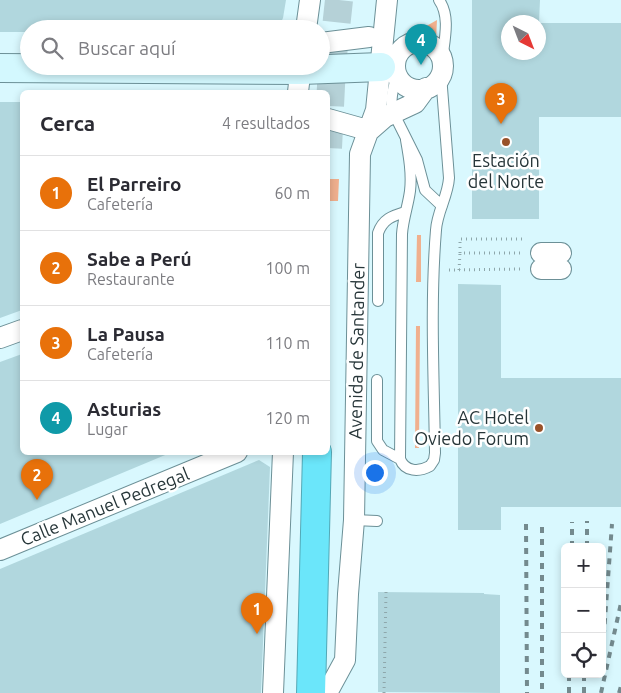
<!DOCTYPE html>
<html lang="es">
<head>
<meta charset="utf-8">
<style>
  :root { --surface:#fff; --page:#f2f2f3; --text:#2b2b33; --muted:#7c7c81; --line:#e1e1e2; --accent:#99522a }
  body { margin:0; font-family:Ubuntu,sans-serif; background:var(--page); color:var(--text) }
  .controls { position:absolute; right:15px; bottom:15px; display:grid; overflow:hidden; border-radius:8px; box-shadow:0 2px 8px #0003 }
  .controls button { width:45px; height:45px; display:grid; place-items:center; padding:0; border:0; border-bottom:1px solid var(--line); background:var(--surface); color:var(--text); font:25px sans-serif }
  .compass { position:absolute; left:501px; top:15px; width:45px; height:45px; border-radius:50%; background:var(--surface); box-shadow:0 2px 8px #0003; rotate:138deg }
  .you { position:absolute; left:374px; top:472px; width:18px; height:18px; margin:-12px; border:4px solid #fff; border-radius:50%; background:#1a73e8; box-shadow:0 0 0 8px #1a73e833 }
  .badge { display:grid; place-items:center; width:32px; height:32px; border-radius:50%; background:var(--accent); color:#fff; font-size:16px; font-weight:700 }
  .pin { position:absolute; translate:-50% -41px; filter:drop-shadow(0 1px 2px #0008) }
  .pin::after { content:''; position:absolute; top:26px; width:18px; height:15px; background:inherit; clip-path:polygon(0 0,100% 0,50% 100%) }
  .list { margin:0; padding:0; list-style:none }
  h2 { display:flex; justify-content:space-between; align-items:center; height:65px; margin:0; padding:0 20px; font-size:21px }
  h2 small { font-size:16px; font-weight:400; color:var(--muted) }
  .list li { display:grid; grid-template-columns:32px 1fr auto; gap:15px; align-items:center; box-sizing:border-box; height:75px; padding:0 20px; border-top:1px solid var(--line) }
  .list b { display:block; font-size:19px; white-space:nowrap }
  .list p { margin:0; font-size:16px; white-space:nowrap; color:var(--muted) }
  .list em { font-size:16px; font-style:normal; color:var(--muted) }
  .icon { flex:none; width:28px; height:28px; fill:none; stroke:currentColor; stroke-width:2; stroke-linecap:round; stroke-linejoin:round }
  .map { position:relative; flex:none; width:621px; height:693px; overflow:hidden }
  .search { position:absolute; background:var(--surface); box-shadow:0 2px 8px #0003; left:20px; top:20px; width:310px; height:55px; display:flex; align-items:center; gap:12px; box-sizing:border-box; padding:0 18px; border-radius:28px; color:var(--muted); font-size:19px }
  .panel { position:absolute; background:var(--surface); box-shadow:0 2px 8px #0003; left:20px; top:90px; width:310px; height:365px; border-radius:8px }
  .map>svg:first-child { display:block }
  .green { fill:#f0b08e }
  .building { fill:#b1d7de; fill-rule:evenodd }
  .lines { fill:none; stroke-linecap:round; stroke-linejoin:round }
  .highway-tunnel { stroke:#b5d1d7; stroke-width:28; stroke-dasharray:28 14; stroke-linecap:butt }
  .lane-casing { stroke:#6c9097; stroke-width:12 }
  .street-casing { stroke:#6c9097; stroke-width:22 }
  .secondary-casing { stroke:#6c9097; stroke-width:30 }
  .highway-casing { stroke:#53a8b6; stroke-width:30 }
  .path { stroke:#8ea7ab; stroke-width:3; stroke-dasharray:1 4; stroke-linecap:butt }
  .lane { stroke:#fff; stroke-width:10 }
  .street { stroke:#fff; stroke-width:20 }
  .secondary { stroke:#d3f8fe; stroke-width:28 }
  .highway { stroke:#6be6fa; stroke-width:28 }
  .rail { stroke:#748a8e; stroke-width:4; stroke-dasharray:6 6; stroke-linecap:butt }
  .poi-dot { fill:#99522a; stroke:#fff; stroke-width:2 }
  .labels { text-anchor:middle; stroke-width:5; stroke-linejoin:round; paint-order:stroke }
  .poi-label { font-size:18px; fill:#273639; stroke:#fff }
  .street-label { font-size:18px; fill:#273639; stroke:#fff }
</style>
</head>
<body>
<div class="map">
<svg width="621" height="693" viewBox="0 0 621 693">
  <rect width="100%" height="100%" fill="#d9f8fe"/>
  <path class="green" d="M437,20L436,40L416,38L403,43L400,41Z
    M328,179H339L338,201H328Z
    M417,235H421V282H416Z
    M416,326H420L419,448H415Z"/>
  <path class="building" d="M0,0H286L283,18L278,29H29V32H0Z
    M472,0H540L539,23H621V117H539V219H472ZM508,22H538V52H508Z
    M0,102H22V310L0,318Z
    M458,284L501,285V378H621V507H501V530H458Z
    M22,354V452L170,453L0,524V362Z
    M259,460L270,467L261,693H0V569Z
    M378,592L484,593V594L500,595V693L378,692Z"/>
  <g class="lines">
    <path class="highway-tunnel" d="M328,148L332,65L339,0"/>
    <defs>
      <path id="lane" d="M439,0C451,17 444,41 442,61
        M397,74C394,86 389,100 393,112L417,160L425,190L442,206
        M406,140C409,157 412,174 410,191C408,206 403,219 402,234L400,459C405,472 419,472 430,466L434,460L435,453C434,379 430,304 436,230C437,212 448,196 449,178L441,75
        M378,301V233C383,219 392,216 405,212
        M377,380V441L383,450L400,459
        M354,520L377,521"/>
      <path id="street" d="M306,29L310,0
        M395 66a24 24 0 1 1 48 0a24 24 0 1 1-48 0Z
        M321,43L369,37
        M298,92L301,66
        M328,119L360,128
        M369,131L385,117L415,103L426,88
        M541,253H561
        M541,269H561
        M0,338L22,330
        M0,550L237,452
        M273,693L283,452
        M327,693L345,660L348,594L354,520L360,154L376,110L387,0"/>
      <path id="secondary" d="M0,68L301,70L381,67"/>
      <path id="highway" d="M311,693L317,452"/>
    </defs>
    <use href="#lane" class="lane-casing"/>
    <use href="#street" class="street-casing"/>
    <use href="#secondary" class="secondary-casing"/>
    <use href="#highway" class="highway-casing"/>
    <path class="path" d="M520,253H460V239H526
      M449,270L520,269
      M459,270L460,253
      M384,693L386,592"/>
    <use href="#lane" class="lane"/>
    <use href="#street" class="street"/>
    <use href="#secondary" class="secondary"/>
    <use href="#highway" class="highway"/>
    <path class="rail" d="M526,524L527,693
      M542,527V693
      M572,547V522
      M587,547V521
      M602,660L612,524
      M569,693V674
      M584,693V674
      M601,693L621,603
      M619,693L621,686"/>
  </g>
  <g class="poi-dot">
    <circle cx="506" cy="142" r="5"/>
    <circle cx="539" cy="428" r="5"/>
  </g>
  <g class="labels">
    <g class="poi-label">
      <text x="506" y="167">Estación<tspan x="506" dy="21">del Norte</tspan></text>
      <text x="529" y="424" text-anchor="end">AC Hotel<tspan x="529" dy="21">Oviedo Forum</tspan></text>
    </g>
    <g class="street-label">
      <text transform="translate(357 351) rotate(-89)" y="6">Avenida de Santander</text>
      <text transform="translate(105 507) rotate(-22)" y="6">Calle Manuel Pedregal</text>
    </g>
  </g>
</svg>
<div class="controls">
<button>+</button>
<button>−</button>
<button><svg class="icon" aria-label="locate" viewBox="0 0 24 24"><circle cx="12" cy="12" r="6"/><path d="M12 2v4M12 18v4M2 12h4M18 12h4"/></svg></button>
</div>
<svg class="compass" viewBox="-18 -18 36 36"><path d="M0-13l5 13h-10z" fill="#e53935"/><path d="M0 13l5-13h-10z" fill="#7c7c81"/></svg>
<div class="you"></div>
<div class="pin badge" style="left:257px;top:634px;background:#e8710a">1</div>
<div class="pin badge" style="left:37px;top:500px;background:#e8710a">2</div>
<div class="pin badge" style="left:501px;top:124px;background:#e8710a">3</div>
<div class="pin badge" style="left:421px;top:65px;background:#0f9aa8">4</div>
<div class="search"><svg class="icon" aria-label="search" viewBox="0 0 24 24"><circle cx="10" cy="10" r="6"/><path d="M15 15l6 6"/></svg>Buscar aquí</div>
<section class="panel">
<h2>Cerca<small>4 resultados</small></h2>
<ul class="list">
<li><span class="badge" style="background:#e8710a">1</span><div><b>El Parreiro</b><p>Cafetería</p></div><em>60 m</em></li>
<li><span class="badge" style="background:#e8710a">2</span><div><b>Sabe a Perú</b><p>Restaurante</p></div><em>100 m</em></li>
<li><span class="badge" style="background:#e8710a">3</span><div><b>La Pausa</b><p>Cafetería</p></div><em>110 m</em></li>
<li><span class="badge" style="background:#0f9aa8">4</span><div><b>Asturias</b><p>Lugar</p></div><em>120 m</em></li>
</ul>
</section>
</div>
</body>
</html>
